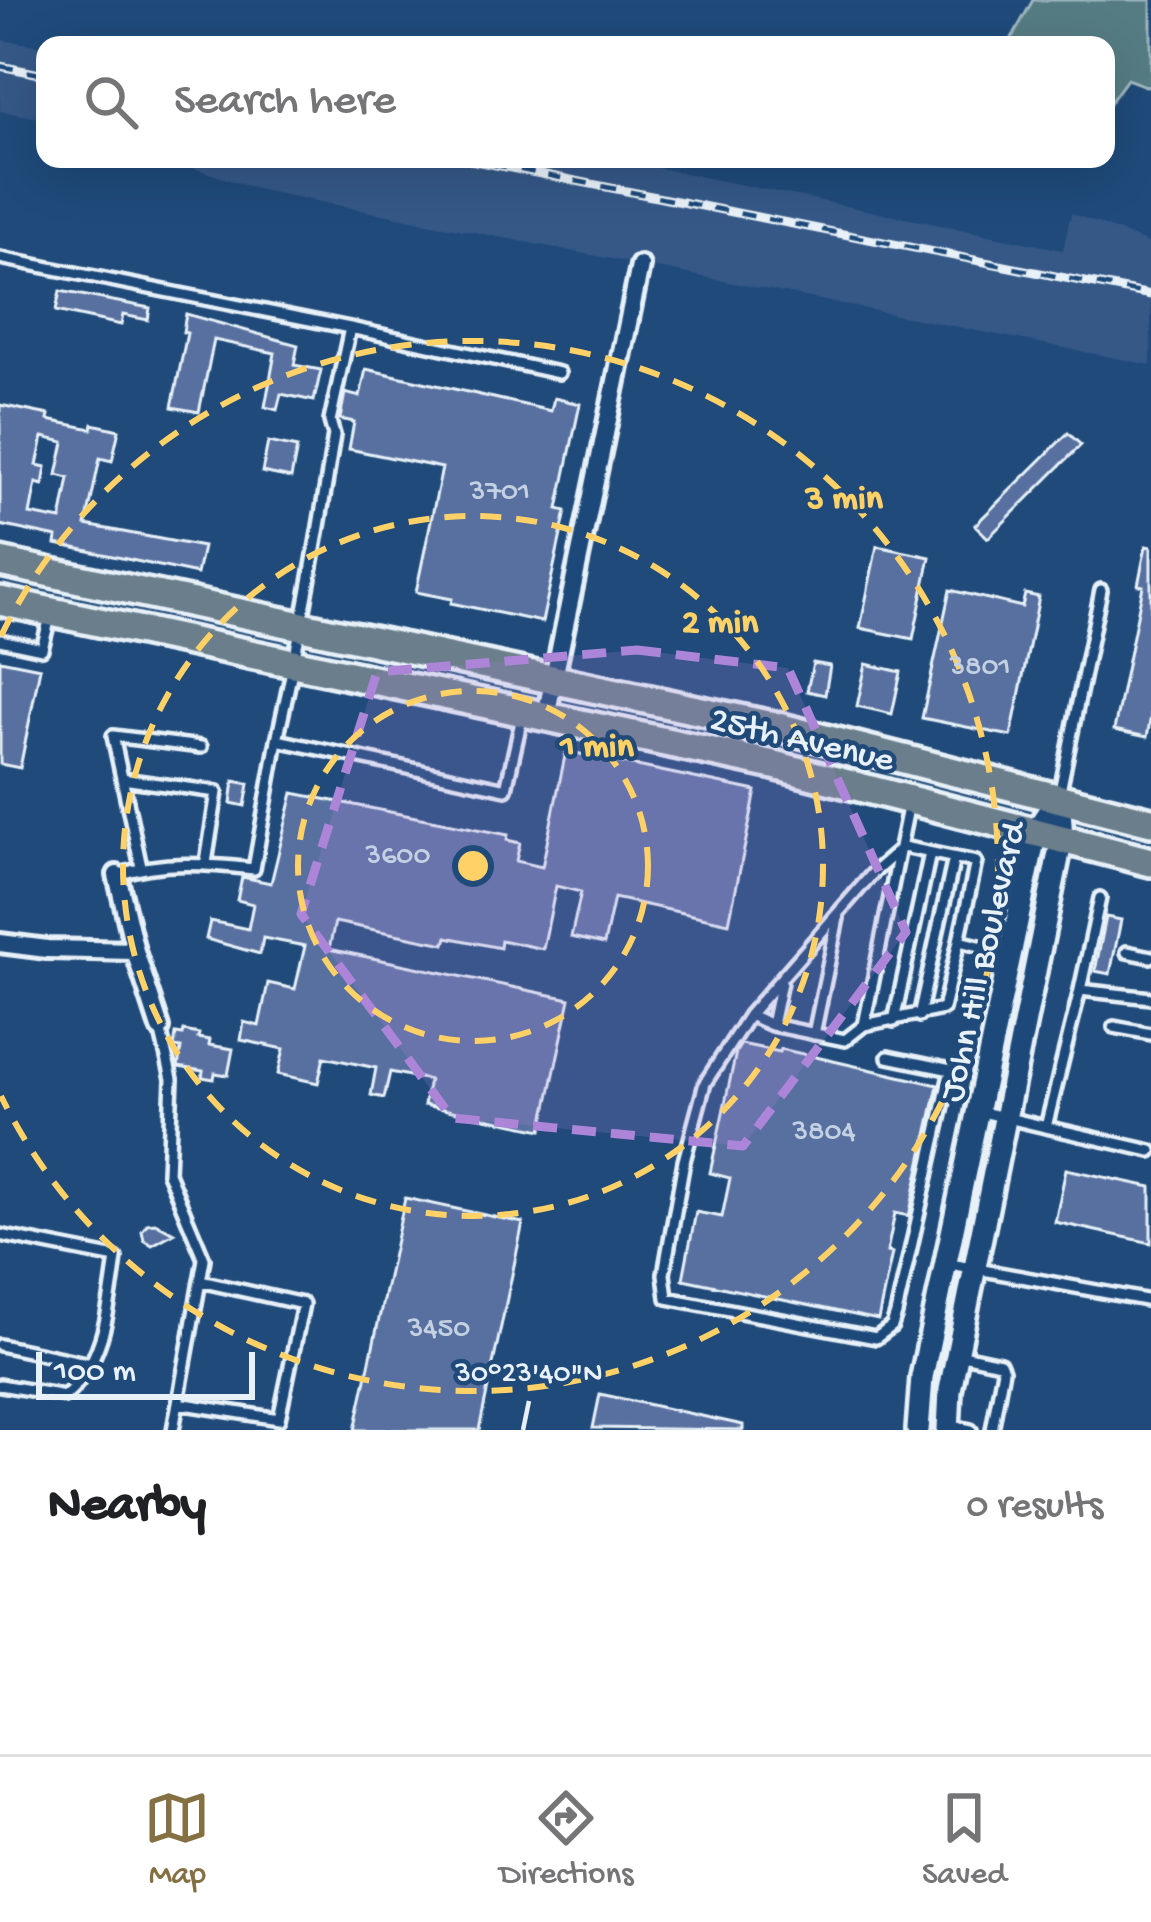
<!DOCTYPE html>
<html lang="en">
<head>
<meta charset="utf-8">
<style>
  :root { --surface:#fff; --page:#f2f2f2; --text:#202124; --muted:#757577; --line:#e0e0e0; --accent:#847042 }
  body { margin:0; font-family:"Gochi Hand",sans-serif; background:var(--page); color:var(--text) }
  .scale { position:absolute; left:36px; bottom:30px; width:219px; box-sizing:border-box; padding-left:12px; border:6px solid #e8f1f8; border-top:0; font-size:33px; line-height:42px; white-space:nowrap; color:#e8f1f8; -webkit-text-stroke:9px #1f4a7a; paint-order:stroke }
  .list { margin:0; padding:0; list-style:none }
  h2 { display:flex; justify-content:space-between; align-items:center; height:156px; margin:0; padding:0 48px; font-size:51px }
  h2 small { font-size:39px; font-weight:400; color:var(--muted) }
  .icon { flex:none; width:66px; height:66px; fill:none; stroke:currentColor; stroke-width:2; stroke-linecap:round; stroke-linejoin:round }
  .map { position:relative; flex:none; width:1151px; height:1430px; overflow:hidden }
  .search { position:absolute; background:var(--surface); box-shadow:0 12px 48px #0002; left:36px; right:36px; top:36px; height:132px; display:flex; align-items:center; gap:30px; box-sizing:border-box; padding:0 42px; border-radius:24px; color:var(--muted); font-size:45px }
  .sheet { height:324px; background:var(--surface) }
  nav { display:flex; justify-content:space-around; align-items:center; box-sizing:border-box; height:168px; border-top:3px solid var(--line); background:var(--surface); font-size:33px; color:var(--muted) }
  nav a { display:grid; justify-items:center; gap:6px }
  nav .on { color:var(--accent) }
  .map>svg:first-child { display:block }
  .built { fill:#345887 }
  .green { fill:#547c83; stroke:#9eb6be; stroke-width:3 }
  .building { fill:#5870a0; stroke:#e8f1f8; stroke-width:3; fill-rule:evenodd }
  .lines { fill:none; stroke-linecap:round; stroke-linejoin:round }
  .service-casing { stroke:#e8f1f8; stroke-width:18 }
  .minor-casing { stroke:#e8f1f8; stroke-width:26 }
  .tertiary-casing { stroke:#e8f1f8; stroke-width:30 }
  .primary-casing { stroke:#e8f1f8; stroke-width:36 }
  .service { stroke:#1f4a7a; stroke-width:9 }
  .minor { stroke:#1f4a7a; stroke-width:16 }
  .tertiary { stroke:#1f4a7a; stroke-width:21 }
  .primary { stroke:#6b7e8b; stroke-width:27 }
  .rail-casing { stroke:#e8f1f8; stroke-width:9 }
  .rail { stroke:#1f4a7a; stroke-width:4.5; stroke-dasharray:14; stroke-linecap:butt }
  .marked { fill:#ac85d9; fill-opacity:0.2; stroke:#ac85d9; stroke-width:9; stroke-dasharray:24 15; stroke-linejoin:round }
  .ticks { fill:none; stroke:#e8f1f8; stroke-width:4.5 }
  .ring { fill:none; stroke:#ffd166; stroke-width:6; stroke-dasharray:21 15 }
  .labels { text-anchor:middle; stroke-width:9; stroke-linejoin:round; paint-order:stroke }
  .number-label { font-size:30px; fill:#c4d1e2 }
  .street-label { font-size:36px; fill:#e8f1f8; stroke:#1f4a7a }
  .ticks-label { font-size:30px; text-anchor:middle; fill:#e8f1f8; stroke:#1f4a7a; stroke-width:9; stroke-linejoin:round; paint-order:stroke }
  .centre { fill:#ffd166; stroke:#1f4a7a; stroke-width:6 }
  .ring-label { font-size:36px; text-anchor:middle; font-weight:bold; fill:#ffd166; stroke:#1f4a7a; stroke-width:9; stroke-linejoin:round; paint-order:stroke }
</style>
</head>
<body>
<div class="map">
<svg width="1151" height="1430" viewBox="0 0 1151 1430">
  <rect width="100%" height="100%" fill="#1f4a7a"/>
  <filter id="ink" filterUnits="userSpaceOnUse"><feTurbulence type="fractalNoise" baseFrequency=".00833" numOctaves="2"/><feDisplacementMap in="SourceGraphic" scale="24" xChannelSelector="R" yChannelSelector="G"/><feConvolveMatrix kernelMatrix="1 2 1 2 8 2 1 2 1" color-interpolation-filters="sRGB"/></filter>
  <g filter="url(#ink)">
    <path class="built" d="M0,40L45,46V119L0,111Z
      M166,159H614L1063,250L1071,213L1151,244V365L260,190Z"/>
    <path class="green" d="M1033,0H1151V88L1127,79L1106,108V45H1008Z"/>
    <path class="building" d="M60,291L150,308L148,320L123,315L121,325L56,311Z
      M186,314L298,345L294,365L321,370L314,401L281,394L277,410L265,407L275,353L214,340L199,412L172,407L187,333L183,332Z
      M366,369L551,411L554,398L580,404L558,509L566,511L542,622L451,603L452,599L416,592L442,468L349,449L354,422L340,419L345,393L360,397Z
      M0,405L49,415L48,420L92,429L93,424L119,430L112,461L100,458L86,525L203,547L197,574L56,544L57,537L0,525ZM43,437L64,442L57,475L69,478L61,520L30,514L36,483L43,485L46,467L37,465Z
      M1068,433L1081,445L988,538L975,525Z
      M268,442L297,448L291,478L262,472Z
      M877,546L930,557L913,639L860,628Z
      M1146,546L1151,547V716L1147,737L1114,730L1143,586L1138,585Z
      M950,590L1022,607L1025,594L1039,597L1011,736L922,718Z
      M0,660L40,668L20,768L0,764Z
      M813,663L830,666L825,695L807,691Z
      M866,664L901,672L892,714L857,706Z
      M566,751L756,791L729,923L614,898L604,944L571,937L581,892L556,886L543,949L501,940L500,948L447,937L445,944L335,922L329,949L570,999L542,1130L424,1105L429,1080L390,1072L384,1098L371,1095L376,1068L324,1057L318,1083L278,1074L284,1049L241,1040L244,1022L259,1026L268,983L295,989L305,946L263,938L260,954L206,939L210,921L248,929L253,904L237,900L242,877L271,883L293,793L508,835L507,840L520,843L516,861L542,867Z
      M234,781L249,784L245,806L231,803Z
      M1106,917L1121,920L1110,974L1095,971Z
      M184,1031L199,1034L198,1038L210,1040L209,1045L233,1049L228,1075L215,1073L214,1079L202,1077L203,1071L178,1067L181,1048L174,1047L176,1034L183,1035Z
      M741,1044L780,1052L781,1049L938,1085L909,1216L895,1213L887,1252L892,1253L878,1320L683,1279L696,1212L722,1217L730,1178L710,1173L736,1052Z
      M1066,1169L1151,1187V1243L1055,1222Z
      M405,1198L523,1223L479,1430H355Z
      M155,1223L174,1233L152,1245L144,1240L142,1231L147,1224Z
      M600,1394L743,1425V1430L593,1428Z"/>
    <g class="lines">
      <defs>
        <path id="service" d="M0,258L350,328L330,421L334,435C318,537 300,639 277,740L506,789L522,717
          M350,328L559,373
          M0,640L42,649L50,617
          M122,779L217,792L206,863
          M1059,796L1101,590
          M141,867L113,736L201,747
          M117,875C162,860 208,864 254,869L277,740
          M1127,952L1151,957
          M1080,990L1100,898
          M749,1015L772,1025L845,1040L864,1025L943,1009L959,941
          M919,1016L954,858
          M894,1021L930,853
          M772,1025L781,982
          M864,1025L909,803
          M1114,1027L1151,1034
          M160,1028L172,1079L168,1173L204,1259L200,1281
          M814,1034L838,918
          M888,1057L951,1070L896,1314L892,1326L876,1338L667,1298L664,1274L684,1161L705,1083L749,1015L873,873L903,847L976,862L959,941L1008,953
          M978,1111L1046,1127L1080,990L1151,998
          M1046,1127L1151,1151
          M0,1235L116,1258C109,1307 105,1361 65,1396L0,1385
          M945,1263L1151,1301
          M0,1345L90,1364
          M958,1354L1000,1363L1003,1370L992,1430
          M948,1425L971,1430
          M173,1430L200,1281L303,1304L279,1419L178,1403"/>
        <path id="minor" d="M546,716L640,266
          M117,875L135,951L160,1028
          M0,943L47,949L135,951"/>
        <path id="tertiary" d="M918,1430L922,1377L1036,831L1059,796
          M948,1430L950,1390L1062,838L1059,796"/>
        <path id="primary" d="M0,562L782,728L1151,822
          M0,601L774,765L1151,862"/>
      </defs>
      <use href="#service" class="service-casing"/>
      <use href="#minor" class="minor-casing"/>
      <use href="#tertiary" class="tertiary-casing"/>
      <use href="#primary" class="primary-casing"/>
      <use href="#service" class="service"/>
      <use href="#minor" class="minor"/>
      <use href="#tertiary" class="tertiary"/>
      <use href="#primary" class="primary"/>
      <defs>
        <path id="rail" d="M0,66L45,75
          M465,159L1151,295"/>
      </defs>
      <use href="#rail" class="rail-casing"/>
      <use href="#rail" class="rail"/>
    </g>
  </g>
  <path class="marked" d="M637,650L788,668L906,932L743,1146L452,1118L301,914L377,672Z"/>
  <path class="ticks" d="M523,1430L529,1401"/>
  <g class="ring">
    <circle cx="473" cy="866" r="175"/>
    <circle cx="473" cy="866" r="350"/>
    <path d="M1 636A525 525 0 1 1 1 1096"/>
  </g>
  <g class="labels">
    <g class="number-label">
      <text x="500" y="499">3701</text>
      <text x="980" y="674">3801</text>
      <text x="398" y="863">3600</text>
      <text x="824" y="1139">3804</text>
      <text x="439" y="1336">3450</text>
    </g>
    <g class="street-label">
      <text transform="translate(803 736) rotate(13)" y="13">25th Avenue</text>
      <text transform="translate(979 961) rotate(-77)" y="13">John Hill Boulevard</text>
    </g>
  </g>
  <g class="ticks-label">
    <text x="529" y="1381">30°23'40"N</text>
  </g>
  <circle cx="473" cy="866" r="18" class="centre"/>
  <g class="ring-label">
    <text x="844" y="507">3 min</text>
    <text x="720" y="631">2 min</text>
    <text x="597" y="755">1 min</text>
  </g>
</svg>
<div class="scale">100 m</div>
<div class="search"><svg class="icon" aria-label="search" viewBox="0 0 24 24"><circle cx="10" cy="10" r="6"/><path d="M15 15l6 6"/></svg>Search here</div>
</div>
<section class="sheet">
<h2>Nearby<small>0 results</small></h2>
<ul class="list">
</ul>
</section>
<nav>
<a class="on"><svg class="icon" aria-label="map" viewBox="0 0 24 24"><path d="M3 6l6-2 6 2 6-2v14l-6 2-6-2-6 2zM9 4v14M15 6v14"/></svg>Map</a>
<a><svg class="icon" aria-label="directions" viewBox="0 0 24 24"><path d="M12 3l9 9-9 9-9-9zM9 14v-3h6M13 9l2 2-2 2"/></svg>Directions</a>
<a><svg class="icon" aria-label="saved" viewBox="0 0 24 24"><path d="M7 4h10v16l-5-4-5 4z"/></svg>Saved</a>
</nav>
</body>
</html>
